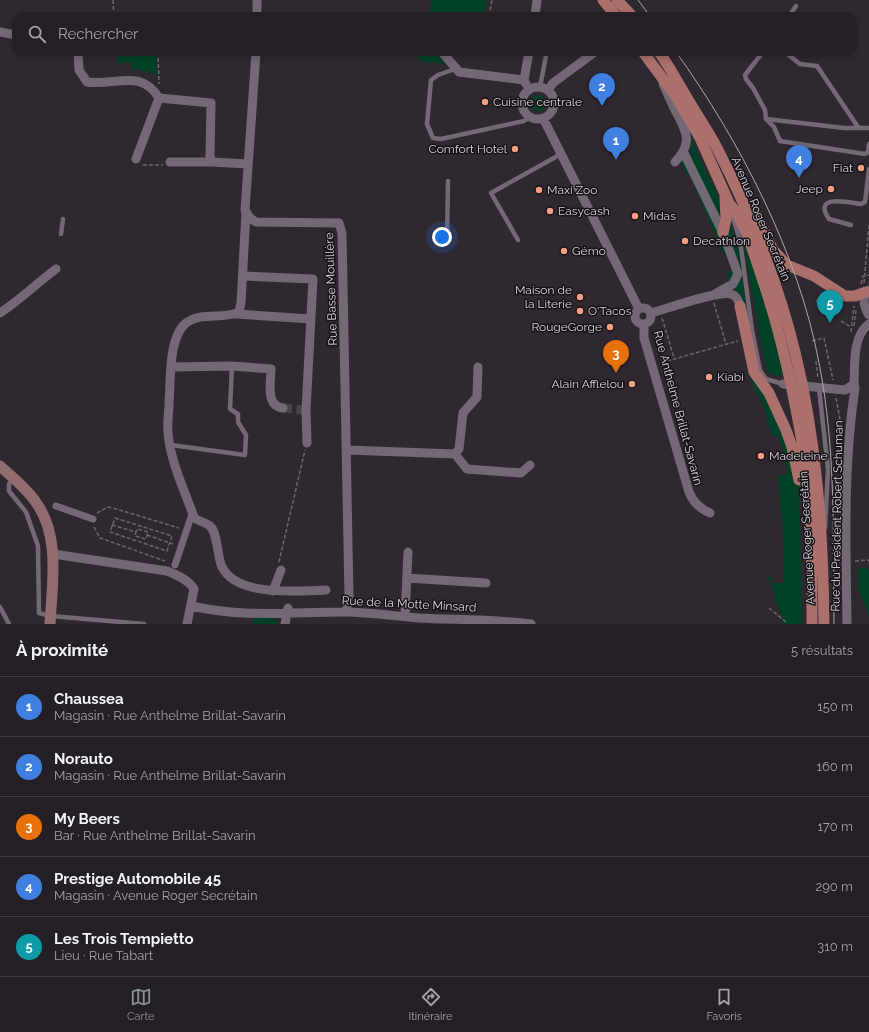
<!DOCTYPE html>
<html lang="fr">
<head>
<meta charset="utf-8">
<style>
  :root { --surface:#241e25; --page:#2c272d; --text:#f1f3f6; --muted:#a3a2a7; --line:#413c42; --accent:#8c9099 }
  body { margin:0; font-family:Raleway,sans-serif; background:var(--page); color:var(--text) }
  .you { position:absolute; left:442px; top:237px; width:14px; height:14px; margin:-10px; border:3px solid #fff; border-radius:50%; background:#1a73e8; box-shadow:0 0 0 6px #1a73e833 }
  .badge { display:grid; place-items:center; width:26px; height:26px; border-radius:50%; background:var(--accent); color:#fff; font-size:13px; font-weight:700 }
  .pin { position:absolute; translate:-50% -33px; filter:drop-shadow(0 1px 2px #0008) }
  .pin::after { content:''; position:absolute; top:21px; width:14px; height:12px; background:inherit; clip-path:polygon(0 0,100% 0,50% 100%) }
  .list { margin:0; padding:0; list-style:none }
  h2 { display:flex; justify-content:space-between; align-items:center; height:52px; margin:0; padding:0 16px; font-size:17px }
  h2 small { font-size:13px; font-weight:400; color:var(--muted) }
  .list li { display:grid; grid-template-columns:26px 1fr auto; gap:12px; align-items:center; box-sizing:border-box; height:60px; padding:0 16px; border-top:1px solid var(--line) }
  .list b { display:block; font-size:15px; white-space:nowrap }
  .list p { margin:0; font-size:13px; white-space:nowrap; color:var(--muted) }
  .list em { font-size:13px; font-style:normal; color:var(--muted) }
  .icon { flex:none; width:22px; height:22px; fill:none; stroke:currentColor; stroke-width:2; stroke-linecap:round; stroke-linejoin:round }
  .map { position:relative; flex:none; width:869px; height:624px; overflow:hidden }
  .search { position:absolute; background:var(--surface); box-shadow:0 2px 6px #0003; left:12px; right:12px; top:12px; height:44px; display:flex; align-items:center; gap:10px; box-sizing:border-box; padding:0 14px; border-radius:12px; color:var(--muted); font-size:15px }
  .sheet { height:352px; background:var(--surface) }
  nav { display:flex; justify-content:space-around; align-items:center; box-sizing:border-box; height:56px; border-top:1px solid var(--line); background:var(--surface); font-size:11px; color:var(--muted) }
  nav a { display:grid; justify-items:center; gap:2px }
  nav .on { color:var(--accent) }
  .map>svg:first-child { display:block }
  .green { fill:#004128 }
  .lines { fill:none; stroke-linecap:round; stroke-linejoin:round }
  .minor-tunnel { stroke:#49424a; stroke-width:9; stroke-dasharray:9 4.5; stroke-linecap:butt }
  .path { stroke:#6c656d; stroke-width:1.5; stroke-dasharray:4 2; stroke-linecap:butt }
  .service { stroke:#736975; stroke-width:4.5 }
  .pedestrian { stroke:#736975; stroke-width:7 }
  .minor { stroke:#736975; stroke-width:9 }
  .secondary { stroke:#906c70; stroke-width:11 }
  .primary { stroke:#ac706c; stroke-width:11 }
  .tram { stroke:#ada7ae; stroke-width:1 }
  .poi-dot { fill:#f2a081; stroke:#161216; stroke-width:1.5 }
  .labels { text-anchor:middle; stroke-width:3; stroke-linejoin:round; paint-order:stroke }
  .poi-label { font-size:12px; fill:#d9d4da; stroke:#161216; text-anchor:start }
  .street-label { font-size:12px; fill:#d9d4da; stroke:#161216 }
</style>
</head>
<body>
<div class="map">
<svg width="869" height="624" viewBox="0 0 869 624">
  <rect width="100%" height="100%" fill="#302831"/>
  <path class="green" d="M431,0H487L484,16H429Z
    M117,52L99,53L157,52V76L150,72L131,69V63H117Z
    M419,53L439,56L445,64L418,61Z
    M530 103a8 8 0 1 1 16 0a8 8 0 1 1-16 0Z
    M690,134H691L699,157L721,203L722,224L690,159L691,144Z
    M683,158L727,251L734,270L732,278L729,282L727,273L733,269L727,254L722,252L690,175L687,176L680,161Z
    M730,221L740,255L746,306H744L741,295L735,291L733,288L740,282V265L728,236Z
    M744,242C760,286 775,330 783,375L776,376L769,372L765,364L743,243Z
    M753,378L768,396L797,475L800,512L802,624H784L768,577H772V583H784V548L778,476L788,474L779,435L772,437L763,404L749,379Z
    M866,567L869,571V617L858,588V569Z
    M254,618H274L278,624H253Z"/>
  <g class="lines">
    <path class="minor-tunnel" d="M283,408L306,410"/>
    <path class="path" d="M113,0L114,16
      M489,16L492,0
      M158,52L159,84
      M143,165H163
      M864,283L869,225
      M861,284L863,276L869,275
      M714,303L726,344
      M822,308L835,314L836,312L817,302L816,299L837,303
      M662,318L674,358
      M841,321L851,327
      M854,326L856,310
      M851,332L854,306
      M812,341L824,338L833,380
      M667,361L738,341
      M816,361L818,379
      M836,398L841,425
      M97,513L108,507L113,508L179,528
      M115,518L172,536L167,551L110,532Z
      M112,525L136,532L135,536L146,539L148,532L137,529L136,532
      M94,527L100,538L165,561
      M147,535L173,544
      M855,561L869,560
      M279,562L305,450
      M769,608L786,622V624"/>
    <path class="service" d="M789,16L796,6
      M763,52L745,75L746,79L753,88L765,110L766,119L774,127L780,141L865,154L868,152L869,144
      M785,52L800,64L817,66L858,127
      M455,69L438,75L431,80L427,124L433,138L441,139L524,121L530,117
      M540,87L546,56
      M766,119L844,128H869
      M731,212L740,240L752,330L760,370L766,379L783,384
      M851,225L829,219C812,194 848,202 861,204L865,202L869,169
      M61,234L63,219
      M447,238L448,181
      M518,240L491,193L561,154
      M819,388L828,469L825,528
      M171,445L245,455L246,435L238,422V414L230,409L232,366
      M14,478L9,484V491L26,512L38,546L39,613L51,616L144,624
      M0,607L9,624"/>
    <path class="pedestrian" d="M56,506L93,519
      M175,565L192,514"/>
    <path class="minor" d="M257,16V0
      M535,16L537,0
      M0,32L16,35
      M78,52L79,70L87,82C116,86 141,68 159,98L211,103L210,156L212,162L248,164
      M256,52L245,210L250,218L256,222L339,223L342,233L349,596L346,612
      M442,52L459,72L524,80
      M526,84L524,80L529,52
      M663,84C667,92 670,100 674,108C685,130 695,141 675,162
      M522 103a16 16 0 1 1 32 0a16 16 0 1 1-32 0Z
      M548,90L553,83L595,52
      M543,118L639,309
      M683,151L723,233L738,274L733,284L715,294
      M136,159L159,98
      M170,162H212
      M246,212L241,303L239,312C222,320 202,311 186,323C168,338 171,380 169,402C169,412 167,423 168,433C170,460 185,492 194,517C198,522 206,522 210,526C218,533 217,557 222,567C237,597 297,591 326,590
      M243,276L313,279L306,410L307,443
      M869,290C861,296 864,308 869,315
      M635 316a8 8 0 1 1 16 0a8 8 0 1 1-16 0Z
      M0,313C20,300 37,283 56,269
      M651,313C666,309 719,290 731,294C737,296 739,301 740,306
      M236,314L311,319
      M644,324V338L689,492C693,502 700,509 710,513
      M171,367L232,366L271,369C271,382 265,406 283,408
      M783,384L845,390L854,384
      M347,450L455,454L459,449L463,413L477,397L478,367
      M455,454L467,469L521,473L530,465
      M53,554L167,571C177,575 189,580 194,589L187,624
      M407,578L486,583
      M273,591L281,570
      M192,606C242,618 293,612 343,612C368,612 394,616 419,618C456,620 493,619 531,624
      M405,616L408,552
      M285,624L288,608
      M847,624C846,546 843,466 855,388L854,384C855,366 852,336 869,324"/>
    <path class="secondary" d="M0,466C12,477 26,488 35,501C61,535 52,584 50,624"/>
    <path class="primary" d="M603,0L616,16
      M617,0L632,16
      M643,52L677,98L700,138L729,203C745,222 753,251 761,275C781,333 794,393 804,454C812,510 812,568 812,624
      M659,52C669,66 677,81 686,96C696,114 708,130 717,148C750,213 778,282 795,352C817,441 823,533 824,624
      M757,216L773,250L787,265L814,276L845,296H855L866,292
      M723,233L726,219L725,197
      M740,306L754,372L769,393L786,430L792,447L799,480"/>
    <path class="tram" d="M638,0L650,16
      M676,52C740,141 799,255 819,363C836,448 833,537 834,624"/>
  </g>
  <g class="poi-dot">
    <circle cx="485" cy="102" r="4"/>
    <circle cx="515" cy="149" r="4"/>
    <circle cx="861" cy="168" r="4"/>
    <circle cx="831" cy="189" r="4"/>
    <circle cx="539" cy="190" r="4"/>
    <circle cx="550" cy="211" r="4"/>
    <circle cx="635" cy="216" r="4"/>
    <circle cx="685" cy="241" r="4"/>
    <circle cx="564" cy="251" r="4"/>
    <circle cx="580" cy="297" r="4"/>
    <circle cx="580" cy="311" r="4"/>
    <circle cx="610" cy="327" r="4"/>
    <circle cx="709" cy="377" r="4"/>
    <circle cx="632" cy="384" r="4"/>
    <circle cx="761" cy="456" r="4"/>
  </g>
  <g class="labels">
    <g class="poi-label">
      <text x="493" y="106">Cuisine centrale</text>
      <text x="507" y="153" text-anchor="end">Comfort Hotel</text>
      <text x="853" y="172" text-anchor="end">Fiat</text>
      <text x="823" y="193" text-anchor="end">Jeep</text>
      <text x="547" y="194">Maxi Zoo</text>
      <text x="558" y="215">Easycash</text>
      <text x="643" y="220">Midas</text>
      <text x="693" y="245">Decathlon</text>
      <text x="572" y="255">Gémo</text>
      <text x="572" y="294" text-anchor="end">Maison de<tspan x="572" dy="14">la Literie</tspan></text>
      <text x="588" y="315">O'Tacos</text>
      <text x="602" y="331" text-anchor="end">RougeGorge</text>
      <text x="717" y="381">Kiabi</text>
      <text x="624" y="388" text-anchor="end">Alain Afflelou</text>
      <text x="769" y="460">Madeleine</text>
    </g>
    <g class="street-label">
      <text transform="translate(761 219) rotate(67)" y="4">Avenue Roger Secrétain</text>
      <text transform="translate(331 289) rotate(-92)" y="4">Rue Basse Mouillère</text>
      <text transform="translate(678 408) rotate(75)" y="4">Rue Anthelme Brillat-Savarin</text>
      <text transform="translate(837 516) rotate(-89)" y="4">Rue du Président Robert Schuman</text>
      <text transform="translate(807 538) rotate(-93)" y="4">Avenue Roger Secrétain</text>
      <text transform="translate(409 604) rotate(3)" y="4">Rue de la Motte Minsard</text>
    </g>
  </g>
</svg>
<div class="you"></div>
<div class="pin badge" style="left:616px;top:160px;background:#3f7fe0">1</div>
<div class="pin badge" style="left:602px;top:106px;background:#3f7fe0">2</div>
<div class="pin badge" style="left:616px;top:373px;background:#e8710a">3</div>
<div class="pin badge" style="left:799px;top:178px;background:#3f7fe0">4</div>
<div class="pin badge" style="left:830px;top:323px;background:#0f9aa8">5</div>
<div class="search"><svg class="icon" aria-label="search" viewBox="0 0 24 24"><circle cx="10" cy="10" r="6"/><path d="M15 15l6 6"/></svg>Rechercher</div>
</div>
<section class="sheet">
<h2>À proximité<small>5 résultats</small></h2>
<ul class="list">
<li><span class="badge" style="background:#3f7fe0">1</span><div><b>Chaussea</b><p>Magasin · Rue Anthelme Brillat-Savarin</p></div><em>150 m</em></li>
<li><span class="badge" style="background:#3f7fe0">2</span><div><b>Norauto</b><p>Magasin · Rue Anthelme Brillat-Savarin</p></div><em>160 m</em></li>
<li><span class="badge" style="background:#e8710a">3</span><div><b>My Beers</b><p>Bar · Rue Anthelme Brillat-Savarin</p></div><em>170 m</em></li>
<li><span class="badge" style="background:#3f7fe0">4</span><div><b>Prestige Automobile 45</b><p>Magasin · Avenue Roger Secrétain</p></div><em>290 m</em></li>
<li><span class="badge" style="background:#0f9aa8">5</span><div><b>Les Trois Tempietto</b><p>Lieu · Rue Tabart</p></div><em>310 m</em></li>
</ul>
</section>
<nav>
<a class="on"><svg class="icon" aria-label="map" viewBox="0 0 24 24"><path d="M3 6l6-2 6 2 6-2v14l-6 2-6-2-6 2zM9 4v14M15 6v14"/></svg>Carte</a>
<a><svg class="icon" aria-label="directions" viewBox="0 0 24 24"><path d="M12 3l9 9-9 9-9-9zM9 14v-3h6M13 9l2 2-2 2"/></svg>Itinéraire</a>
<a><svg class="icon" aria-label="saved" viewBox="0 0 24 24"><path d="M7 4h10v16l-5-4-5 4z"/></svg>Favoris</a>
</nav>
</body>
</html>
